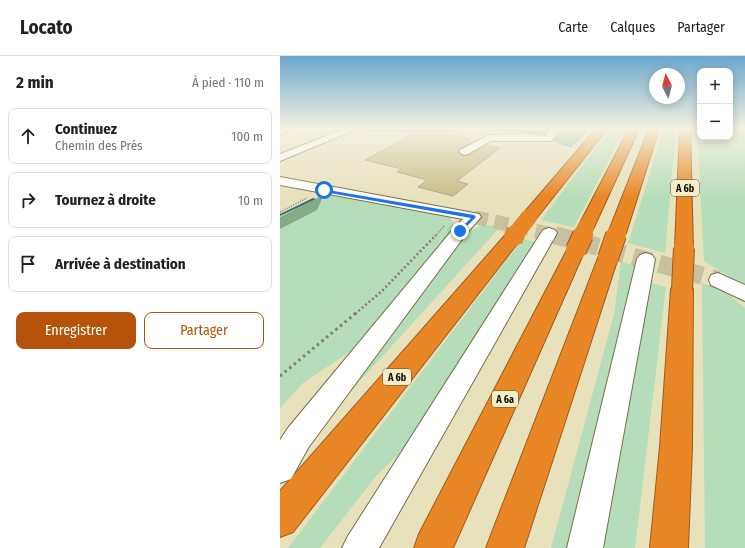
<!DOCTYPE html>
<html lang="fr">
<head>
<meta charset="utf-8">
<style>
  :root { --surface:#fff; --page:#f2f2f2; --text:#202124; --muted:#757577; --line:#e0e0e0; --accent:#b45309 }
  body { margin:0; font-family:"Fira Sans Condensed",sans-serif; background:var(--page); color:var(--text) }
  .controls { position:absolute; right:12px; top:12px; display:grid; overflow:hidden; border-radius:8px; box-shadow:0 2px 10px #0003 }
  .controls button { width:36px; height:36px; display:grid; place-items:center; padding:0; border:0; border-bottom:1px solid var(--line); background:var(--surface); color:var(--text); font:20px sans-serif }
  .compass { position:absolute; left:369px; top:12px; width:36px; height:36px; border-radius:50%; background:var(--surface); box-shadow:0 2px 10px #0003; rotate:354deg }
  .stop { position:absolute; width:12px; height:12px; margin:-9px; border:3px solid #1a73e8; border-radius:50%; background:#fff }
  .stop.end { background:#1a73e8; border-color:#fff; box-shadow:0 1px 4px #0008 }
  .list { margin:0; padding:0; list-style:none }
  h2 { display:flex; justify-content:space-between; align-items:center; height:52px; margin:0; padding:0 16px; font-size:17px }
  h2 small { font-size:13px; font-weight:400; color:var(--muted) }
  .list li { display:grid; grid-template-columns:26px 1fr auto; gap:12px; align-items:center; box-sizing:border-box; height:56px; margin:0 8px 8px; padding:0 8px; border:1px solid var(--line); border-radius:8px }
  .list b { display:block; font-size:15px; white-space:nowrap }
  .list p { margin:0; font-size:13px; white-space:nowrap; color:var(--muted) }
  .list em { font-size:13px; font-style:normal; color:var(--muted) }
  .actions { display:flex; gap:8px; padding:12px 16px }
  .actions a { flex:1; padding:9px 0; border:1px solid var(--accent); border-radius:8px; text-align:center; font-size:14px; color:var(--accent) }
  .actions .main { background:var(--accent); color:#fff }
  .icon { flex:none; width:22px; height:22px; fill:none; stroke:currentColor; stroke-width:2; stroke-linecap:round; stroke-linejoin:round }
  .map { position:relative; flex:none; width:465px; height:492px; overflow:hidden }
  header { display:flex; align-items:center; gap:24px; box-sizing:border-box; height:56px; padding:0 20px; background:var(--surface); border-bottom:1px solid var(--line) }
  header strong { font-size:19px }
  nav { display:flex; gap:22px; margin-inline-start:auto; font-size:14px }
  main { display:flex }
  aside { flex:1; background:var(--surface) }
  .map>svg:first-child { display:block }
  .green { fill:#b6ddb9 }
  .forest { fill:#81ac85 }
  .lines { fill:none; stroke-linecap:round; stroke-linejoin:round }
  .stream { fill:#3c6c73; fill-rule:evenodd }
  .building { fill:#c6bc86; stroke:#a8a27e }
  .minor-tunnel-far1 { stroke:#c7c1a0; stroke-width:14; stroke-dasharray:14 7; stroke-linecap:butt }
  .minor-tunnel { stroke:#c7c1a0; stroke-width:18; stroke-dasharray:18 9; stroke-linecap:butt }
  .minor-casing { stroke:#756f4d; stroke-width:2 }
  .highway-casing { stroke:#9d5c19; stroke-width:2 }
  .path-far2 { stroke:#827e65; stroke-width:1.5; stroke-dasharray:1 1.5; stroke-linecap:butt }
  .path-far1 { stroke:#827e65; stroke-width:2.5; stroke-dasharray:2 2.5; stroke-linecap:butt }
  .path { stroke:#827e65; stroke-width:3; stroke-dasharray:2.5 3.5; stroke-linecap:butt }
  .minor { fill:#fff; fill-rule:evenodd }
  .highway { fill:#e98625; fill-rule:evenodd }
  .highway-bridge-far1-casing { stroke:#9d5c19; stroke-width:16; stroke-linecap:butt }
  .highway-bridge-casing { stroke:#9d5c19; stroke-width:22; stroke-linecap:butt }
  .highway-bridge-far1 { stroke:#e98625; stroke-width:16 }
  .highway-bridge { stroke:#e98625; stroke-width:20 }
  .route { fill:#1a73e8 }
  .labels { text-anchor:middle; stroke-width:3; stroke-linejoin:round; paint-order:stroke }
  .shield { fill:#f5eec8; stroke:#54503d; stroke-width:1 }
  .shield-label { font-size:10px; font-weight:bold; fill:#0f0d02 }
</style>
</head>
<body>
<header>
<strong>Locato</strong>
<nav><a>Carte</a><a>Calques</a><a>Partager</a></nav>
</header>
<main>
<aside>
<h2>2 min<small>À pied · 110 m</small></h2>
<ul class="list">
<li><svg class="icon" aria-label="ahead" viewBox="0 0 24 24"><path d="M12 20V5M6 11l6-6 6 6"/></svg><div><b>Continuez</b><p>Chemin des Prés</p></div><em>100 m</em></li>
<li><svg class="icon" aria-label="right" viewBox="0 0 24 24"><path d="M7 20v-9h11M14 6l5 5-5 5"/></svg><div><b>Tournez à droite</b></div><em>10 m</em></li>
<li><svg class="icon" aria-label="arrive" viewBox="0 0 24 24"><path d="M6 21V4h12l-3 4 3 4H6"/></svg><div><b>Arrivée à destination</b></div></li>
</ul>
<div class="actions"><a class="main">Enregistrer</a><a>Partager</a></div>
</aside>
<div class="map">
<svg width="465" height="492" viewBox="0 0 465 492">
  <rect width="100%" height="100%" fill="#e7e1bc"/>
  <path class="green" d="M330,73H345L294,171L261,164Z
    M384,73H396L385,197L348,187Z
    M417,73H420V81H450V73H465V230L424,205Z
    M47,139L164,159L170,161L175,172L71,295L23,327L0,352V173L39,148Z
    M211,169L221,170L69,337L189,175L202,170Z
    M243,183L257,186L123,394L96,420L40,492H8Z
    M341,206L358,210L288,492H271L334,258Z
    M371,227L386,231L355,492H322Z
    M422,227L447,237L465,252V492H425Z"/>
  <path class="forest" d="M88,73H186L176,76H87Z
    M197,73H261L278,76L281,73H308L291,92L267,83L259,78Z
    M43,139H47L42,143L37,154L0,173V161Z"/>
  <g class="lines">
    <path class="stream" d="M168,73H185L152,76L81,75L80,74L82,73L152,74Z
      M209,73H225L271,77L270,78Z
      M33,142L36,143L0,160V158Z"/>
  </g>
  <path class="building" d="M135,77L167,78L192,82L187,85L192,86L179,93L178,96L183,100L189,99L206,89L220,92L177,125L188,128L173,140L138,131L147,124L117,116L122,113L85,104Z"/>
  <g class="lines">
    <path class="minor-tunnel-far1" d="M194,161L279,180"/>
    <path class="minor-tunnel" d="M275,179L438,224"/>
    <defs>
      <path id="minor" d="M0,73H12L0,79Z
        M64,73H77L0,105V98Z
        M271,73H281L271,85H211L188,98L184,99L179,96L180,94L209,79L247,78L265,80Z
        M0,121L194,157L199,158L201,161L186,178L28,392L11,423L0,427V384L8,372L174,172L183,163L0,129Z
        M269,172L275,174L277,177L99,492H62L68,480L261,177L263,174Z
        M366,197L372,199L375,203L323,492H287L357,203L360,199Z
        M438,217L465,229V245L431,229L429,224L431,219Z"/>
      <path id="highway" d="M316,73H327L255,164L249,166L243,164L241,161L243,158Z
        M349,73H359L314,171L312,175L306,176L300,175L298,171Z
        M369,73H379L346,177L343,181L337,182L331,181L328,177Z
        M400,73H410L413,192L410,196L404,198L398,196L395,192Z
        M234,175L240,176L243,180L240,184L13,476L0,481V435L228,176Z
        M296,188L303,190L305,194L173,492H134L139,478L287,194L289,190Z
        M328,196L335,197L338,202L244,492H206L318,202L321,197Z
        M402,225L409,227L413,233L412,391L408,492H370L380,391L391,233L395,227Z"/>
    </defs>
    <use href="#minor" class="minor-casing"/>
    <use href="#highway" class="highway-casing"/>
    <path class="path-far2" d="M0,156L27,142
      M155,180L165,169"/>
    <path class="path-far1" d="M75,258L102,235L156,179"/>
    <path class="path" d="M0,320L76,257"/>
    <use href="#minor" class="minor"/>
    <use href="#highway" class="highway"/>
    <defs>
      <path id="highway-bridge-far1" d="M234,180L249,161
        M302,180L306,171
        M336,180L337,177"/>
      <path id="highway-bridge" d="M234,180L235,179
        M296,194L303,179
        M328,202L336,179
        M402,233L404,192"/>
    </defs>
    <use href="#highway-bridge-far1" class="highway-bridge-far1-casing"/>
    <use href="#highway-bridge" class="highway-bridge-casing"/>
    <use href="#highway-bridge-far1" class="highway-bridge-far1"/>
    <use href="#highway-bridge" class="highway-bridge"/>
  </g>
  <linearGradient id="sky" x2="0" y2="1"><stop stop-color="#6ba7cc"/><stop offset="0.51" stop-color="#f4f2e1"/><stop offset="1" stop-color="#f4f2e1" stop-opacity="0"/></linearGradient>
  <rect width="465" height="142" fill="url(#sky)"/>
  <path class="route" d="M42,133L194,159L196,161L180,177L178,175L191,162L44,136Z"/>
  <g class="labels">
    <g class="shield">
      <rect x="391" y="124" width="28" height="16" rx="3"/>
      <rect x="103" y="313" width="28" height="16" rx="3"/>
      <rect x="212" y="335" width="26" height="16" rx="3"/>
    </g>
    <g class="shield-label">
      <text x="405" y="136">A 6b</text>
      <text x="117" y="325">A 6b</text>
      <text x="225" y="347">A 6a</text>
    </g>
  </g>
</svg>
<div class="controls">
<button>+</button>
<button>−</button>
</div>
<svg class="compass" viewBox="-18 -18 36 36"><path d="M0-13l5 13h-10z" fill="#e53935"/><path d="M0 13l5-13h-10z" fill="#757577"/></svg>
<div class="stop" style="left:44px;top:134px"></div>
<div class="stop end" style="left:180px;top:175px"></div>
</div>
</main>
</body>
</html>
